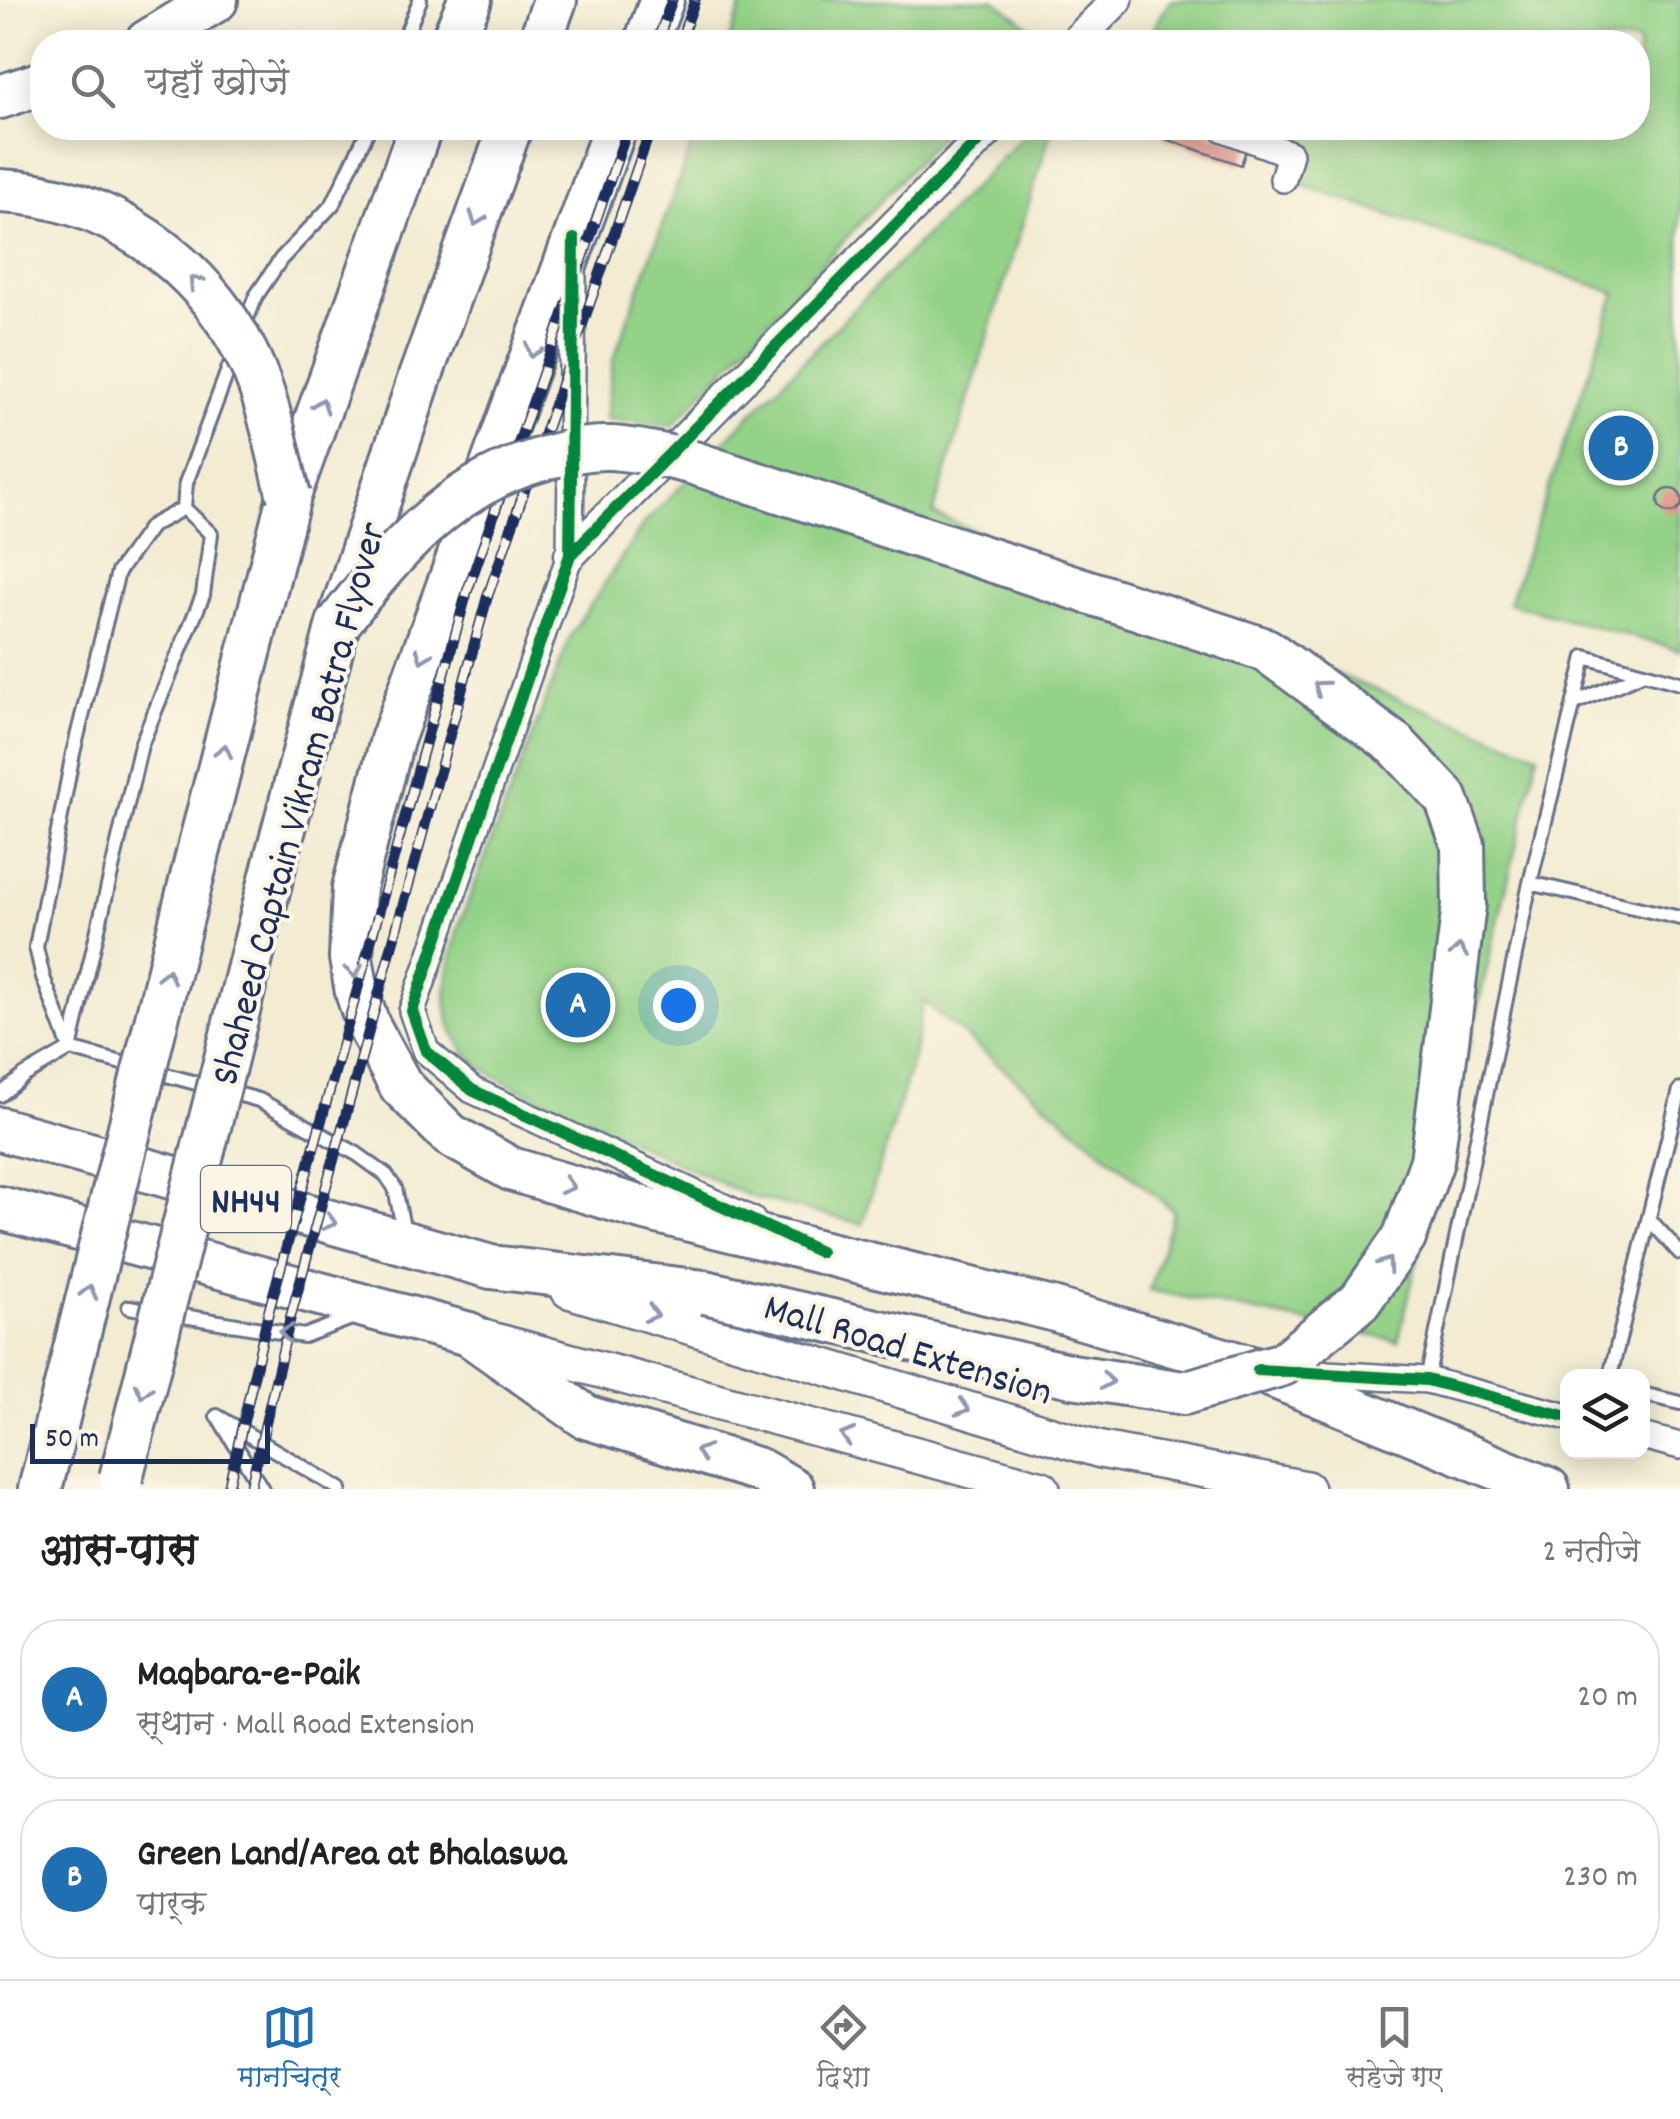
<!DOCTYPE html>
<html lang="hi">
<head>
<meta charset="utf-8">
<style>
  :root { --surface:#fff; --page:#f2f2f2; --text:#222; --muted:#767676; --line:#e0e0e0; --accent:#1f6fb2 }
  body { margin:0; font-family:Dekko,"Playpen Sans Deva",sans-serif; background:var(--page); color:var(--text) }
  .controls { position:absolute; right:30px; bottom:30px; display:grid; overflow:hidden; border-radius:20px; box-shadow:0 5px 25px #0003 }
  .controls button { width:90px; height:90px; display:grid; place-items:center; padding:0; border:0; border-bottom:2px solid var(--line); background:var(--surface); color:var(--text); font:50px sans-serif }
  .scale { position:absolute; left:30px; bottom:25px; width:240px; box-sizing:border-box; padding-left:10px; border:5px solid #1b2f5e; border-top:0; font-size:28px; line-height:35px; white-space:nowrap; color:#1b2f5e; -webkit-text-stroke:8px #fcf5e5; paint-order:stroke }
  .you { position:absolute; left:678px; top:1005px; width:35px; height:35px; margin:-25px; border:8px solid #fff; border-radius:50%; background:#1a73e8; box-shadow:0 0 0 15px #1a73e833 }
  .badge { display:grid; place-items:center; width:65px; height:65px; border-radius:50%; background:var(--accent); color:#fff; font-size:32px; font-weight:700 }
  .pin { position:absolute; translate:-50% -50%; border:5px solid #fff; box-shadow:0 2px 10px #0006 }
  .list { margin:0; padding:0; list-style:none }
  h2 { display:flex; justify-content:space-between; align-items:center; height:130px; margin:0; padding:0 40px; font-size:42px }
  h2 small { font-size:32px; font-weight:400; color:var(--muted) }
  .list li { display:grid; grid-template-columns:65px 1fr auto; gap:30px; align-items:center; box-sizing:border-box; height:160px; margin:0 20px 20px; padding:0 20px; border:2px solid var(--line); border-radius:40px }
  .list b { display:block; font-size:38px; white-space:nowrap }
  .list p { margin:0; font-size:32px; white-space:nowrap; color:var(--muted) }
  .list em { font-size:32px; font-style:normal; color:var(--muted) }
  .icon { flex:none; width:55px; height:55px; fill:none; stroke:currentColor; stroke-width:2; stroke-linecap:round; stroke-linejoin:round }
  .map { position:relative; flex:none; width:1680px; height:1489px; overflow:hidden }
  .search { position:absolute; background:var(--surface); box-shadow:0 5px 25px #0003; left:30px; right:30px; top:30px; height:110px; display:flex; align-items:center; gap:25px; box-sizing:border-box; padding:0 35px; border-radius:40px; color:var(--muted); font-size:38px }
  .sheet { height:490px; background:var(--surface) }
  nav { display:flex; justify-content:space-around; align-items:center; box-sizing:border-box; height:140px; border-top:2px solid var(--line); background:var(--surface); font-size:28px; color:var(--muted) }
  nav a { display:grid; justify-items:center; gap:5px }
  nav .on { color:var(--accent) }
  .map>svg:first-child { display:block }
  .green { fill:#94d288; stroke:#588073; stroke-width:2.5 }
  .building { fill:#e2978c }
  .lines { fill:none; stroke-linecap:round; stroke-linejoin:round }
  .service-casing { stroke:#677187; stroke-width:18 }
  .minor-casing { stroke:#677187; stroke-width:30 }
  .tertiary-casing { stroke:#677187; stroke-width:35 }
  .secondary-casing { stroke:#677187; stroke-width:40 }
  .trunk-casing { stroke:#677187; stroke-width:48 }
  .service { stroke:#fff; stroke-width:12 }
  .minor { stroke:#fff; stroke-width:25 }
  .tertiary { stroke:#fff; stroke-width:30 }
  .secondary { stroke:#fff; stroke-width:35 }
  .trunk { stroke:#fff; stroke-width:42 }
  .rail-casing { stroke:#1b2f5e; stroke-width:11 }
  .rail { stroke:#fcf5e5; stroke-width:8; stroke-dasharray:22; stroke-linecap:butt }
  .trunk-bridge-casing { stroke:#677187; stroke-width:48; stroke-linecap:butt }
  .trunk-bridge { stroke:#fff; stroke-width:42 }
  .cycleway-casing { stroke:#fcf5e5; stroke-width:19 }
  .cycleway { stroke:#00873e; stroke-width:12 }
  .oneway { stroke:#8d97ae }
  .labels { text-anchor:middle; stroke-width:8; stroke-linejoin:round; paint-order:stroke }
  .shield { fill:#fcf5e5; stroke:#5e6a86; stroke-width:2.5 }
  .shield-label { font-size:38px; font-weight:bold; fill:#1b2f5e }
  .street-label { font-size:40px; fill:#1b2f5e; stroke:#fcf5e5 }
</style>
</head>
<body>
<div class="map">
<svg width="1680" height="1489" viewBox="0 0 1680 1489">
  <rect width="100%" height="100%" fill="#fcf5e5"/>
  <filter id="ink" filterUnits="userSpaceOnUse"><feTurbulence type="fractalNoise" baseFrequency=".01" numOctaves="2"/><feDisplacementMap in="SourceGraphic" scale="20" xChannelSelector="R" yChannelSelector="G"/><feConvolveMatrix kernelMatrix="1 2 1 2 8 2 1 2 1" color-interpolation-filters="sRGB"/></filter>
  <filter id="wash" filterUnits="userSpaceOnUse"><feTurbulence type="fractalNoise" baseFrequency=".0048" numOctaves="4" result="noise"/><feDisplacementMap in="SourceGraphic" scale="40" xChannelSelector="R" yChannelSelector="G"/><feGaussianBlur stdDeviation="2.25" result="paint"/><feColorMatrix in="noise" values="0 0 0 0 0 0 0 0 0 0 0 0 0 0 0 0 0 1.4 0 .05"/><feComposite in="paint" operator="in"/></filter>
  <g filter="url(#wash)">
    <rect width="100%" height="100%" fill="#f3ecd3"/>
    <path class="green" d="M744,0H995L1037,32L1027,42H728Z
      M1170,0H1680V650L1509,603L1616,293L1295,183L1298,133L1290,128H1638V42H1146Z
      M698,128H948L672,426L605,419L613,360Z
      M1031,128H1052L933,514L1538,754L1398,1341L1149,1290L1174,1211L923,1001L913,1058L862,1224L749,1196L507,1083C496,1076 483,1070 474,1061C434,1024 446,974 458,928L571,635L643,525Z"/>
    <g id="blocks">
      <path class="building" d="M1167,128H1198L1248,145L1241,165L1163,138Z
        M1658 501a12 12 0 1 1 24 0a12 12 0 1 1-24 0Z"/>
    </g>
  </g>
  <g filter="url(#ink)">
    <use href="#blocks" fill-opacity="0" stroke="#677187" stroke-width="2.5"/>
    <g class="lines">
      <defs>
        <path id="service" d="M403,42L420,0
          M242,331L256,296L281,259L333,204L369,128
          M1575,703L1644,673
          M1530,883L1680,918
          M69,1046L43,977L36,947L73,753L118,572L151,526L184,508
          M70,1049L141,745L203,595L211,534L184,508L186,483L234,354
          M0,1095L25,1075L70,1049L259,1100L357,1154L386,1175L395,1188L405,1237
          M1649,1219L1680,1253
          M129,1307L304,1336L357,1316
          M1610,1376L1680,1090
          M1427,1380L1530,883L1585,657L1680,683
          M1642,1394L1680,1403
          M217,1416L340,1489
          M219,1418L262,1489"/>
        <path id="minor" d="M1222,128L1290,154L1283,179
          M573,274L570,555L412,1011L426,1051L472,1090L752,1220
          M1293,1372L1427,1380L1568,1417
          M1642,1436L1680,1446"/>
        <path id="tertiary" d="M1075,42L1117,0
          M570,555L991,128"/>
        <path id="secondary" d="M569,1290L1101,1450L1306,1489
          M483,1338L1042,1489"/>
        <path id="trunk" d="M147,42L216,0
          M452,42L470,0
          M540,42L555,0
          M646,42L662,0
          M0,97L42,83
          M615,128L392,740L354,888L351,958L357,992L368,1025L401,1086L450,1135L511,1169L642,1208L1052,1309L1258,1370L1548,1489
          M200,845L289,496L420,128
          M277,855L338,624L419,380L510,128
          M0,1129L491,1267L705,1292
          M0,1208L469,1334L586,1417L759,1470L792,1489
          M40,1489L49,1454"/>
      </defs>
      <use href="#service" class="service-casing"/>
      <use href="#minor" class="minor-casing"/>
      <use href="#tertiary" class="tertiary-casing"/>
      <use href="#secondary" class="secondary-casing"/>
      <use href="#trunk" class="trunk-casing"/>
      <use href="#service" class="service"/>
      <use href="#minor" class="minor"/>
      <use href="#tertiary" class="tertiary"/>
      <use href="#secondary" class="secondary"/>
      <use href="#trunk" class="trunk"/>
      <defs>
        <path id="rail" d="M657,42L672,0
          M680,42L695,0
          M228,1489L268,1314L467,592L628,128
          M250,1489L290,1319L487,598L651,128"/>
      </defs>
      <use href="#rail" class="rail-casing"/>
      <use href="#rail" class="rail"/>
      <defs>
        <path id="trunk-bridge" d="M0,191C106,195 202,262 248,357C269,400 277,450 289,496
          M338,624C392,553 447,488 536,461C561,453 585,447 611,448C640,450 667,456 694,463L1266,650L1396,745L1446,798L1463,845L1464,905L1432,1161L1404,1238L1360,1301L1283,1364L1184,1393L1072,1376L705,1292
          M49,1454L200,845
          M121,1478L277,855"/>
      </defs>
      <use href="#trunk-bridge" class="trunk-bridge-casing"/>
      <use href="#trunk-bridge" class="trunk-bridge"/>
      <defs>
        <path id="cycleway" d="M574,239L570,555L412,1011L426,1051L472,1090L820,1252
          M570,555L991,128
          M1258,1370L1427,1380L1568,1417"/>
      </defs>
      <use href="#cycleway" class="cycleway-casing"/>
      <use href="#cycleway" class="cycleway"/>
    </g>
    <defs><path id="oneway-chevron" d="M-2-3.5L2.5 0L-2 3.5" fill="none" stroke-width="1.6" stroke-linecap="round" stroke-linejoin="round" transform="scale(2.5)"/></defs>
    <g class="oneway">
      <use href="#oneway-chevron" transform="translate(477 219) rotate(110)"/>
      <use href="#oneway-chevron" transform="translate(195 282) rotate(-133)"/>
      <use href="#oneway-chevron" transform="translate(533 351) rotate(110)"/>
      <use href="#oneway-chevron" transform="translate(321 405) rotate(-70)"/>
      <use href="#oneway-chevron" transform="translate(423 656) rotate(110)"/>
      <use href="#oneway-chevron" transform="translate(1320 687) rotate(-144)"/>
      <use href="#oneway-chevron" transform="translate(224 751) rotate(-76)"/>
      <use href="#oneway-chevron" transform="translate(1459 951) rotate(-83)"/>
      <use href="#oneway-chevron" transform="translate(354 971) rotate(81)"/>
      <use href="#oneway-chevron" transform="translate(167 976) rotate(-76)"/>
      <use href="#oneway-chevron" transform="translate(568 1186) rotate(16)"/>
      <use href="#oneway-chevron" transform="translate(330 1222) rotate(16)"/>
      <use href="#oneway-chevron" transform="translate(1386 1264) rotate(-55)"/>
      <use href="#oneway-chevron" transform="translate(89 1292) rotate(-76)"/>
      <use href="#oneway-chevron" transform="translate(652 1314) rotate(16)"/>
      <use href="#oneway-chevron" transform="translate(286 1333) rotate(-171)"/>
      <use href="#oneway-chevron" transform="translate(1107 1381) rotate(9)"/>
      <use href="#oneway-chevron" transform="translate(143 1391) rotate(104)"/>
      <use href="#oneway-chevron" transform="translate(963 1408) rotate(17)"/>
      <use href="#oneway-chevron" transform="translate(847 1436) rotate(-165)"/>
      <use href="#oneway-chevron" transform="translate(702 1452) rotate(-163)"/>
    </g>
  </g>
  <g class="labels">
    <rect class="shield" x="201" y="1166" width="90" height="66" rx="8"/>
    <g class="shield-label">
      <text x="246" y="1212">NH44</text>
    </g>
    <g class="street-label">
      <text transform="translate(296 803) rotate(-75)" y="14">Shaheed Captain Vikram Batra Flyover</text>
      <text transform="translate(909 1347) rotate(17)" y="14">Mall Road Extension</text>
    </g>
  </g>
</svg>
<div class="controls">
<button><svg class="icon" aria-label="layers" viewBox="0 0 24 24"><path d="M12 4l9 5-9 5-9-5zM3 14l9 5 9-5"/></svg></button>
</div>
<div class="scale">50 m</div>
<div class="you"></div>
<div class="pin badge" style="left:578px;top:1005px">A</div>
<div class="pin badge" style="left:1621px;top:448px">B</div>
<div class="search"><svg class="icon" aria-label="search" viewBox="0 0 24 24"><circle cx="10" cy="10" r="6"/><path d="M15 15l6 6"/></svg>यहाँ खोजें</div>
</div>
<section class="sheet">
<h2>आस-पास<small>2 नतीजे</small></h2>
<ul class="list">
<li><span class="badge">A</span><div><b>Maqbara-e-Paik</b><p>स्थान · Mall Road Extension</p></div><em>20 m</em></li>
<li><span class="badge">B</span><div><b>Green Land/Area at Bhalaswa</b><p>पार्क</p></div><em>230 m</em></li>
</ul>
</section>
<nav>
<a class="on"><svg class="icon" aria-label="map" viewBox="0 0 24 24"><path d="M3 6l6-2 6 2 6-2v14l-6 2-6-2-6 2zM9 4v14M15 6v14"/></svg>मानचित्र</a>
<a><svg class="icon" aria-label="directions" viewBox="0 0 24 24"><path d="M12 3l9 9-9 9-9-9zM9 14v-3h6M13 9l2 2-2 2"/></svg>दिशा</a>
<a><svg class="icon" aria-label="saved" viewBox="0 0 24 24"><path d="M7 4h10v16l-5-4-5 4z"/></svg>सहेजे गए</a>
</nav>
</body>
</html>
